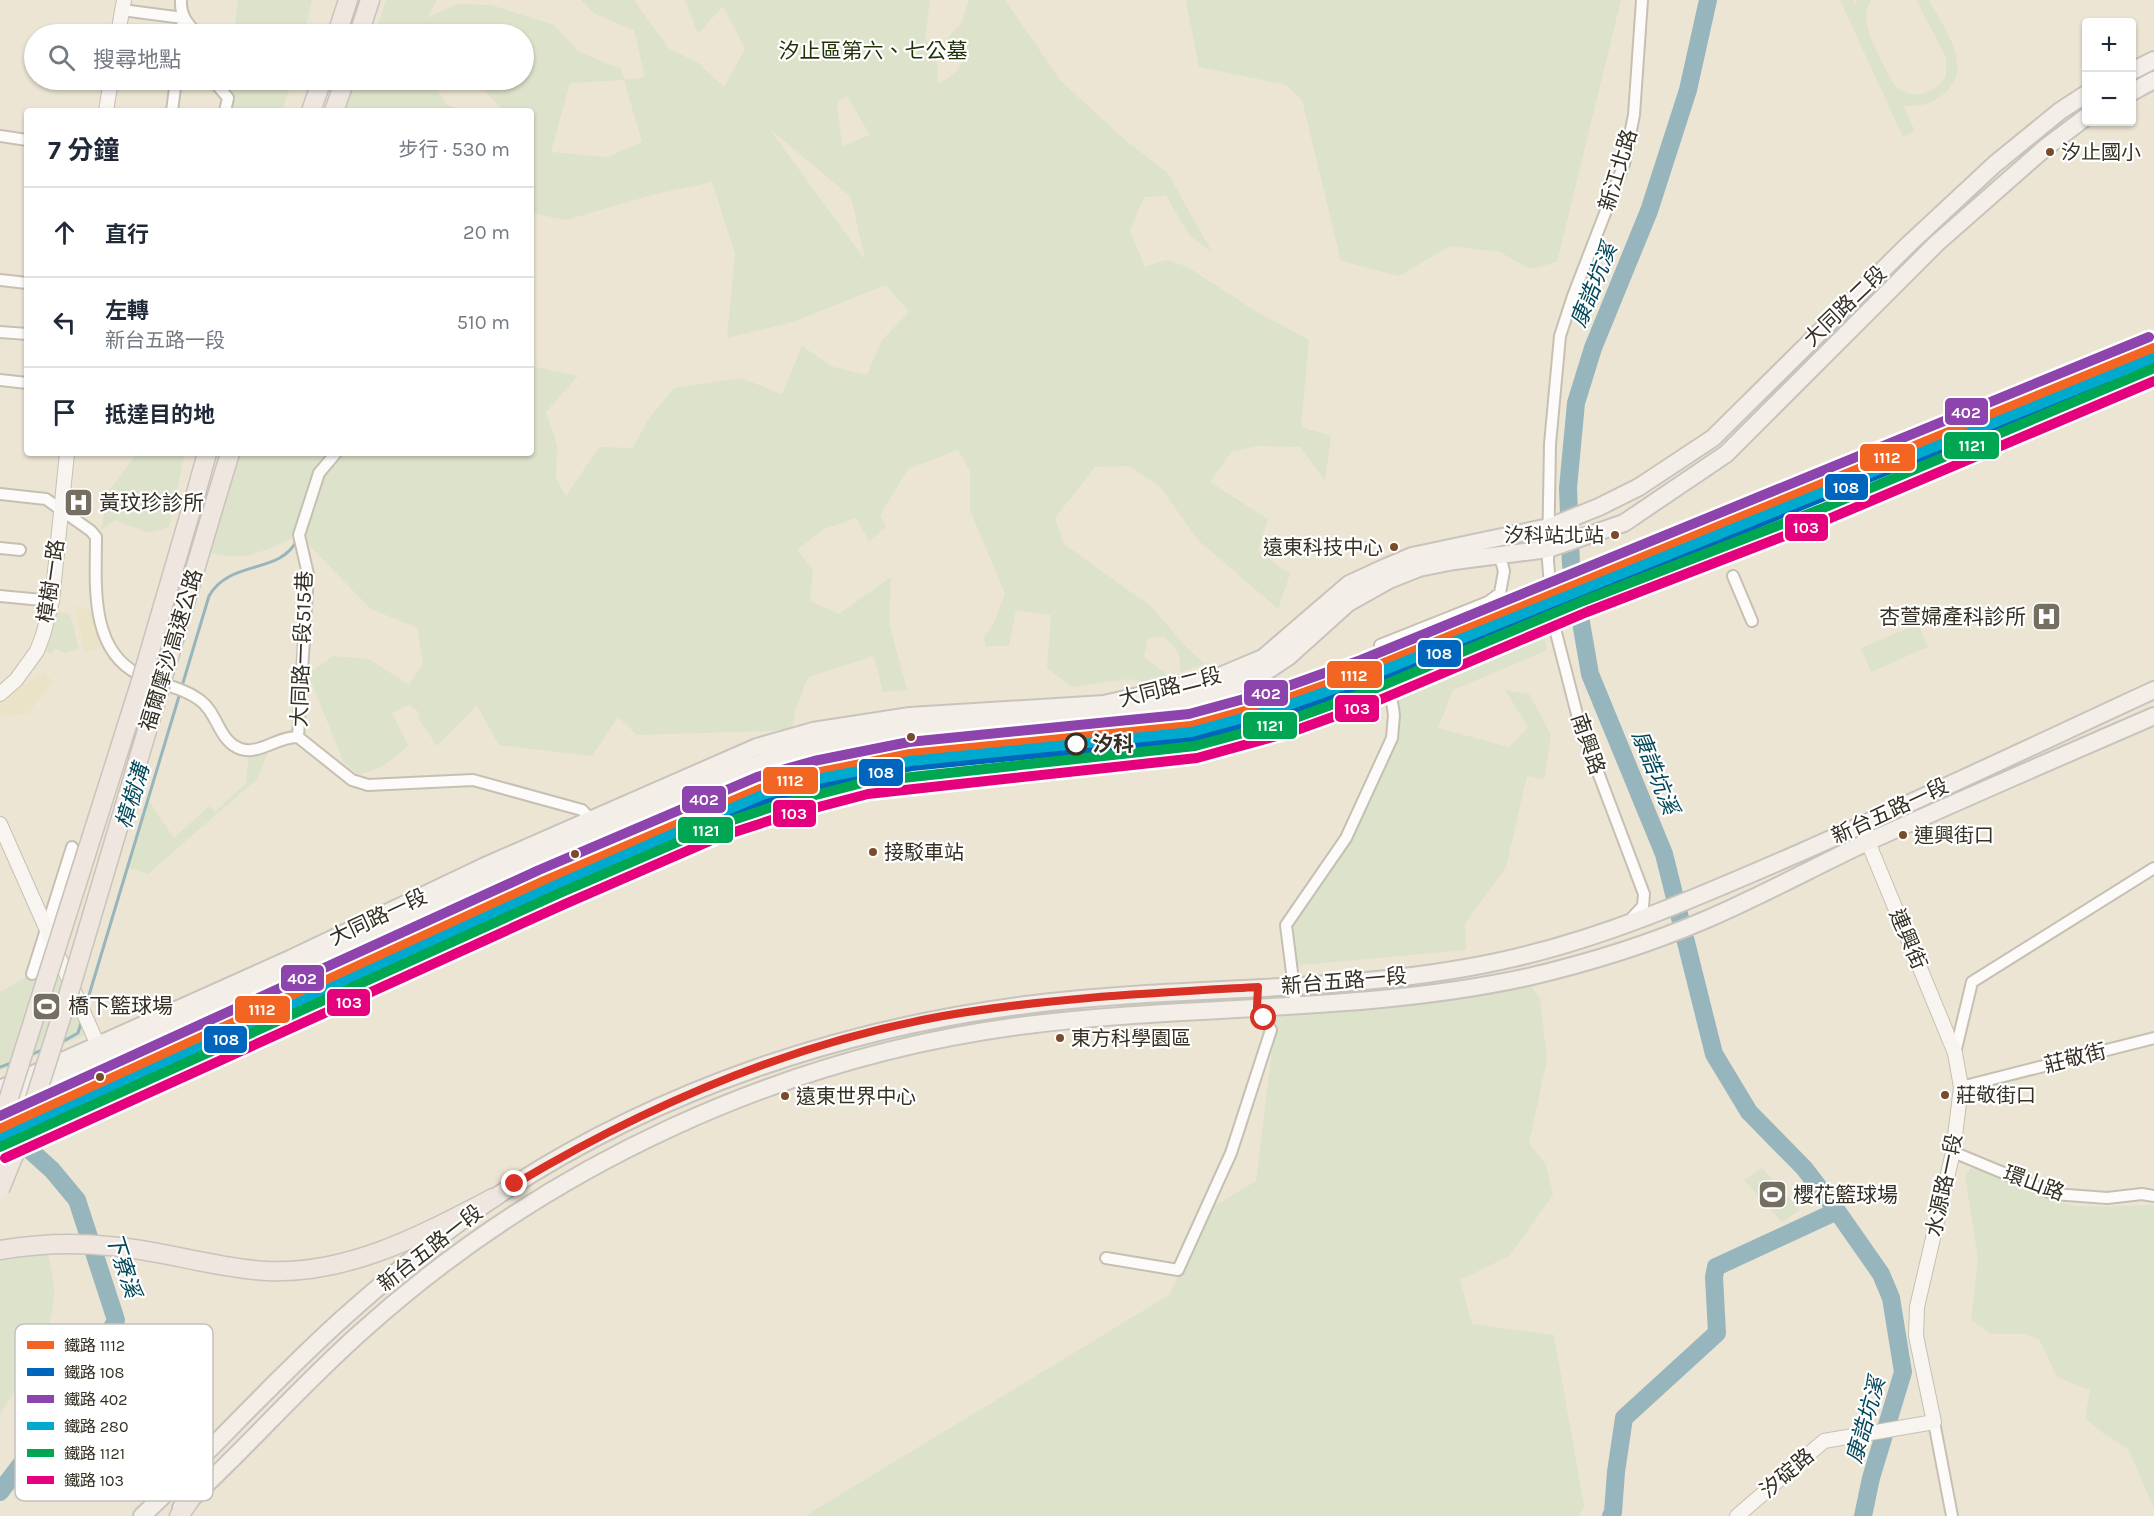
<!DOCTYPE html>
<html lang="zh-TW">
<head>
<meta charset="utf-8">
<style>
  :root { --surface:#fff; --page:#f6f6f7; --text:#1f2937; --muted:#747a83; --line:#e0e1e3 }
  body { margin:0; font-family:Karla,"Noto Sans TC",sans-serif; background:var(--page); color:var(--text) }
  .controls { position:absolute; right:18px; top:18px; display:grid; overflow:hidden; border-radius:6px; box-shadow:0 2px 4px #0004 }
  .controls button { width:54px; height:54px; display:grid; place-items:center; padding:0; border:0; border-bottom:2px solid var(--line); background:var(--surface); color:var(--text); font:30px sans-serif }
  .stop { position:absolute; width:18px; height:18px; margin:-14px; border:4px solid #d93025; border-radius:50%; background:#fff }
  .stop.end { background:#d93025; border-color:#fff; box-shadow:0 2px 6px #0008 }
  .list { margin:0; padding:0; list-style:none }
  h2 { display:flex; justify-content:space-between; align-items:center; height:78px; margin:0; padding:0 24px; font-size:26px }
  h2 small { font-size:20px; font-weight:400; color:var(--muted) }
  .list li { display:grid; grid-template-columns:39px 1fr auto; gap:18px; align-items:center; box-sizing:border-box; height:90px; padding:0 24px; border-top:2px solid var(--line) }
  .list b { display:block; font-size:22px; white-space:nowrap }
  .list p { margin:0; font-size:20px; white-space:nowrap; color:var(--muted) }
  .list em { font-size:20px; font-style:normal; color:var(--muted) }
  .icon { flex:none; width:33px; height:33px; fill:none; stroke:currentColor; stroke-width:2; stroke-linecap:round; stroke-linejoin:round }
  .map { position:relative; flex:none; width:2154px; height:1516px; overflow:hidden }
  .search { position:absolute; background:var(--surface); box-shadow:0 2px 4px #0004; left:24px; top:24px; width:510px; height:66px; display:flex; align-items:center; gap:15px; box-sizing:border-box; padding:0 21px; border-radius:33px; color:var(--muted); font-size:22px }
  .panel { position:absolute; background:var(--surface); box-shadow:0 2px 4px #0004; left:24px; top:108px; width:510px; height:348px; border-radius:6px }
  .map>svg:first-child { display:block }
  .green { fill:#dde2ca; fill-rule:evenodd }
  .sand { fill:#ebe3c7 }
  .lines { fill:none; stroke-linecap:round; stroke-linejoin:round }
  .stream { stroke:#97b5bc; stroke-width:3 }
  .river { stroke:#97b5bc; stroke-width:18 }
  .street-tunnel { stroke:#c7c1b1; stroke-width:10; stroke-dasharray:10 5; stroke-linecap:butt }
  .street-casing { stroke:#c5c0b2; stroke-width:14 }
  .secondary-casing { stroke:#c5c0b2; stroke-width:16 }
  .primary-casing { stroke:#c8c4bc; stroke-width:20 }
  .highway-casing { stroke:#c8c4bc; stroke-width:21 }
  .street { stroke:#fcfbf9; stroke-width:10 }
  .secondary { stroke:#f8f5f1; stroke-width:14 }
  .primary { stroke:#f4eee9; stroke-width:16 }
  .highway { stroke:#eee6df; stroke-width:18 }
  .highway-bridge-casing { stroke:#c8c4bc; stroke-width:21; stroke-linecap:butt }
  .highway-bridge { stroke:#eee6df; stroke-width:18 }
  .rail-1-casing { stroke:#fff; stroke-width:15 }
  .rail-2-casing { stroke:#fff; stroke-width:15 }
  .rail-3-casing { stroke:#fff; stroke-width:15 }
  .rail-4-casing { stroke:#fff; stroke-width:15 }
  .rail-5-casing { stroke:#fff; stroke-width:15 }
  .rail-6-casing { stroke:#fff; stroke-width:15 }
  .rail-1 { stroke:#f26522; stroke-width:10 }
  .rail-2 { stroke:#0065bd; stroke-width:10 }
  .rail-3 { stroke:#8e44ad; stroke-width:10 }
  .rail-4 { stroke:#00a9ce; stroke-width:10 }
  .rail-5 { stroke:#00a651; stroke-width:10 }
  .rail-6 { stroke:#e5007d; stroke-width:10 }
  .route { stroke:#d93025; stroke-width:8 }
  .bus-dot { fill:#7a4b2a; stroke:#fff; stroke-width:2 }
  .stop-dot { fill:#fff; stroke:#353023; stroke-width:3 }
  .labels { text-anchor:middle; stroke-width:4.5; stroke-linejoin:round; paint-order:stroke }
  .bus-label { font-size:20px; fill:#353023; stroke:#fff; text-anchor:start }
  .park-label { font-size:21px; fill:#1e3107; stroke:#fff }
  .street-label { font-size:21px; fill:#353023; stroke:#fff }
  .poi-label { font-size:21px; fill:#353023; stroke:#fff; text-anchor:start }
  .stop-label { font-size:21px; font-weight:bold; fill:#353023; stroke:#fff; text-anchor:start }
  .water-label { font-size:22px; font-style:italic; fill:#00485a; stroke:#fff }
  .key { fill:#fff; stroke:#c2c1bd; stroke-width:1.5 }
  .key-label { font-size:16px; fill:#353023 }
  .line-badge { stroke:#fff; stroke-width:2 }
  .badge-label { font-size:16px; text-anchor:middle; font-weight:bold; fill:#fff }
</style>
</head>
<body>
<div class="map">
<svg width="2154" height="1516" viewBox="0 0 2154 1516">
  <rect width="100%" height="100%" fill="#ece5d4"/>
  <path class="green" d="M238,0H312L304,34H234Z
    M386,0H437L427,18L457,4L491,5L554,25L579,52L621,69L625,80L645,77L634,30L595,14L581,0H634L668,48L698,63L724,87L745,49L723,6L698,34L685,0H930L925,39L937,55L938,84C958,73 968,63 965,38L958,43L945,41L962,22L969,0H1005L1061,81L1125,140L1167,172L1212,252L1190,236L1166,196L1144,197L1130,231L1145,267L1166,260L1186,266L1257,312L1309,340L1301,427L1331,436L1325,481L1300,447L1257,446L1232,451L1210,482L1268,519L1258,551L1290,574L1278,609L1198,540L1161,488L1130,466L1095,467L1055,518L1064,544L1153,608L1185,646L1205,664L1180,672C1182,655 1176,647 1164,637L1148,638L1144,657L1170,677L1153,683L1128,679L1071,687L1047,668L1051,615L1016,610L1009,646H986L984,637L993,625L1005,594L970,510V471L958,450L908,469L880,515L886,527L869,541L856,518L824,529L797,550L813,569L810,601L839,614L891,577L889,623L907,690L883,692L874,656L808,677L795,710L792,730L637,735L618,717L592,756L499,745L477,706L437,746L418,718L420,713L409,705L392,713L408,745C393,761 379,770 358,775L344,763L308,674L333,656L369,659L409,685L423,664L417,628L371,609L299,535C264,551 242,565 203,550L234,453H326L320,471L336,453H531V368L536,367L578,376L546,412L557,445L556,479L566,496L599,447L633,448L649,418L674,388L741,378L782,394L802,346L833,367L867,375L882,340L909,312L886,285L792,322L727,338L735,254L712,182L652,195L566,220L531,213V111H504L474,80H524V34H375ZM624,80L642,142L608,157L551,152L570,83ZM847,96L870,135L842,146L837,102ZM771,130L851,197L865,260L771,131Z
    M1186,0H1621L1557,262L1530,269L1500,252L1450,246L1399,276L1341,261L1302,100L1286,85L1199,67Z
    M1840,0H1853L1855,4L1857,0H1872C1854,19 1883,62 1893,83C1908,102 1934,95 1946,76V57L1916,0H1929C1943,27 1974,66 1946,92C1932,105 1921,106 1903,106L1915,131L1903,137Z
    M230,80H292L282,111H225Z
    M379,80H457L436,87L447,105L466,111H331L335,99Z
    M137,453H185L169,527L148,533L115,520L101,530L108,492Z
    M52,611L70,614L79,649L64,653L55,648L51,654L42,648Z
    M1553,621L1543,632L1547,650L1453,690L1438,728L1509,747L1528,727L1505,690L1529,694L1551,735L1544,779L1527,776L1506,867L1465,924L1466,950L1289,966L1286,925L1344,840L1392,739L1390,689Z
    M1918,624L1928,647L1871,672L1861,648Z
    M272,742L257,779L148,874L128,868L149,801L174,838L209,806L215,812L246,783L249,750Z
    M43,941L85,1035L0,1071V992L32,974Z
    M1524,978L1540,998L1547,1060L1529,1143L1546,1165L1553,1195L1509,1256L1460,1280L1472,1324L1554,1335L1584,1506L1579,1516H805L1169,1295L1211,1208L1256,1181L1276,1018L1296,1004Z
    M1762,1168L1800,1210L1782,1222L1744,1180Z
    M1971,1168C2004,1171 2033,1197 2066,1204C2088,1209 2130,1205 2154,1205V1508L2128,1449L2104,1434L2085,1418L2090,1390L2057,1377L2039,1339L2023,1334H1991L1971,1320L1978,1259L1965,1175Z
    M22,1254L48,1255C51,1268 55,1282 54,1296C52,1339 22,1379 0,1414V1259Z"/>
  <path class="sand" d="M74,606L98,611L110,644L85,652Z
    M44,672L53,681L28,714L0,717V702Z"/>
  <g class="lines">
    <path class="stream" d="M182,686L209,596C230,559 280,575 297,540
      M86,1005L180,693
      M62,1042L78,1033L82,1020
      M28,1056L44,1049
      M0,1067L14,1062"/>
    <path class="river" d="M1708,0L1688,90L1649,211L1593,348L1576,403L1568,488L1571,565L1590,674L1664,854L1714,1054L1749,1112L1804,1168L1837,1211L1881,1274L1891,1298L1903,1372L1871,1478L1863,1516
      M0,1123L52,1170L77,1200L116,1320L85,1380L0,1492
      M1611,1516L1613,1512L1616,1472L1624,1418L1717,1333L1714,1277L1716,1267L1837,1211"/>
    <path class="street-tunnel" d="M1380,645L1390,689"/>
    <defs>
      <path id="street" d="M181,0C180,15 187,23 197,34
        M122,10L183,18
        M181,34L183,18
        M213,80L228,98L225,111
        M172,111L176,80
        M0,136L27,140
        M0,280L27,283
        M0,332L27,334
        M0,380L27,383
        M0,494L46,499L91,531L96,537C96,583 89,649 138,674C158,684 183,687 201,701C218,714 219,742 241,749C259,755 279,736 298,737L352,780L368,785L473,780L582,810L594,823
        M1788,527H1803L2154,380
        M0,548L20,550
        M1733,576L1752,621
        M0,596L52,601
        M1380,645L1488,602L1500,593L1504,571L1499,554
        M1390,689L1553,621
        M298,737L308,574L299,535L319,473L336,453
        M1630,920L1643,906L1644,894L1579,722L1553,621L1548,561L1550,444L1560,336L1573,296L1624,164L1634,115L1642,0
        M32,974L72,847
        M1296,1004L1286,925L1346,838L1392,738L1394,715L1390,689
        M1955,1053L1972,982L2154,868
        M100,1077L103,1057
        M1961,1087L2154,1038
        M1953,1152L2054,1194L2107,1198L2142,1194L2154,1196
        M1106,1258L1178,1270L1231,1153L1271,1030L1257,1007
        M1934,1422L1952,1516"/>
      <path id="secondary" d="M118,34L124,0
        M106,111L111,80
        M0,694L16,680L37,651L43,635L52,601L67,453
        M0,824L97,1043
        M1737,1516L1824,1441L1934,1422L1916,1336L1917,1307L1953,1152L1961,1087L1955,1053L1861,825"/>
      <path id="primary" d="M2132,71L2154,60
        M2132,92L2154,80
        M0,1089L290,959L485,866L757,747L813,731L910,716L1104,704L1213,679L1263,658L1349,584L1386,567L1412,556L1549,527L1599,507L1639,487L1713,438L1909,244L1995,164L2060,111L2086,94
        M0,1105L293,974L489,881L765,761L815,746L892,733L1099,718L1164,707L1228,688L1264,673L1288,657L1348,603L1389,580L1419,568L1454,561L1548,549L1624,523L1726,454L1937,243L2045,148L2086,117
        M181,1508C243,1452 298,1388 361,1332C545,1166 781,1056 1027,1025C1193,1004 1364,1013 1528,977C1588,963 1649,944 1705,920C1759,897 1810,869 1863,844C1960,800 2057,758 2154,716
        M142,1516C210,1452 272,1382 342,1319C389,1277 447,1229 500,1194C659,1089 845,1027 1034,1004C1193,984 1357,995 1514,958C1613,935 1704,894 1797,854C1917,801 2035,745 2154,690"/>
      <path id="highway" d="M337,34L348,0
        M359,34L370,0
        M311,111L322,80
        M334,111L345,80
        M196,493L207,453
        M216,499L230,453
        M0,1250C36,1244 72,1242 109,1246C162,1250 213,1268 266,1271C348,1275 422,1235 493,1198
        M179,1516L190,1500"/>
    </defs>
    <use href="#street" class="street-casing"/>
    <use href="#secondary" class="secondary-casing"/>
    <use href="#primary" class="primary-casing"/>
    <use href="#highway" class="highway-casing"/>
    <use href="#street" class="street"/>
    <use href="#secondary" class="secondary"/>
    <use href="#primary" class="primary"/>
    <use href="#highway" class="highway"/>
    <defs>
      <path id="highway-bridge" d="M0,1126L141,681L196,493
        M0,1189L29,1118L68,996L216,499"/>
    </defs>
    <use href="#highway-bridge" class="highway-bridge-casing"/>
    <use href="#highway-bridge" class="highway-bridge"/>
    <defs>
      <path id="rail-1" d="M0,1129L544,881L760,789L816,773L910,754L1191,726L1281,701L1365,671L2154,348"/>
      <path id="rail-2" d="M5,1140L549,892L764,800L819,785L912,766L1193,738L1284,713L1370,682L2154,361"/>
      <path id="rail-3" d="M0,1116L539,870L757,777L814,761L909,742L1189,714L1277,690L1361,660L2149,337"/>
      <path id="rail-4" d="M0,1139L556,885L762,795L817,779L911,761L1192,732L1283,707L1367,677L2154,358"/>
      <path id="rail-5" d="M0,1147L560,893L715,826L781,804L866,782L1195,746L1287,721L1372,690L1583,601L1821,509L2154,368"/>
      <path id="rail-6" d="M5,1158L565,904L719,837L784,816L868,794L1197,758L1291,732L1377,701L1587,612L1826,520L2154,381"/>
    </defs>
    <use href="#rail-1" class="rail-1-casing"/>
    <use href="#rail-2" class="rail-2-casing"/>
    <use href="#rail-3" class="rail-3-casing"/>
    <use href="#rail-4" class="rail-4-casing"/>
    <use href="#rail-5" class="rail-5-casing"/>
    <use href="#rail-6" class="rail-6-casing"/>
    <use href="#rail-1" class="rail-1"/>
    <use href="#rail-2" class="rail-2"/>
    <use href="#rail-3" class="rail-3"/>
    <use href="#rail-4" class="rail-4"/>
    <use href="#rail-5" class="rail-5"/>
    <use href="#rail-6" class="rail-6"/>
  </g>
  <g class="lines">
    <path class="route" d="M515,1184C646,1106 792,1043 943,1016C1047,998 1153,993 1258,987L1257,1007L1264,1018"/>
  </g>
  <defs>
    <symbol id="hospital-square" viewBox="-11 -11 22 22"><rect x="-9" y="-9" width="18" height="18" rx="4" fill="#756f61" stroke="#fff"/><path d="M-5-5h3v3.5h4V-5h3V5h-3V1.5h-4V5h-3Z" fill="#fff"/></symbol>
    <symbol id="stadium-square" viewBox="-11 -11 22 22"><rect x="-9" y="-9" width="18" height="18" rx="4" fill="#756f61" stroke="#fff"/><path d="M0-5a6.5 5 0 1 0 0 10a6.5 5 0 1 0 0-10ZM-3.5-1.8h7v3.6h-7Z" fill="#fff"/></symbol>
  </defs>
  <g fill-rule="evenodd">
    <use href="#hospital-square" x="62" y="486" width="33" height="33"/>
    <use href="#hospital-square" x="2030" y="600" width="33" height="33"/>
    <use href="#stadium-square" x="30" y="990" width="33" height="33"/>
    <use href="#stadium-square" x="1756" y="1178" width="33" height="33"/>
  </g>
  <g class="bus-dot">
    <circle cx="2050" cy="152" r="5"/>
    <circle cx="1615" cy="535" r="5"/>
    <circle cx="1394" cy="547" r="5"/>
    <circle cx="911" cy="737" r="5"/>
    <circle cx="1903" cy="835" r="5"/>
    <circle cx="873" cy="852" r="5"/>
    <circle cx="575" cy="854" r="5"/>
    <circle cx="1060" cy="1038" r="5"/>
    <circle cx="100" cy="1077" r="5"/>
    <circle cx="1945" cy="1095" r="5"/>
    <circle cx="785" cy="1096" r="5"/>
  </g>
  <circle class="stop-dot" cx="1076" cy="744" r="10"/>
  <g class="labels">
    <g class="bus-label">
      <text x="2061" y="159">汐止國小</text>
      <text x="1604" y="542" text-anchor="end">汐科站北站</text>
      <text x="1383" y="554" text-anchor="end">遠東科技中心</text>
      <text x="1914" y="842">連興街口</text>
      <text x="884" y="859">接駁車站</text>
      <text x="1071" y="1045">東方科學園區</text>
      <text x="1956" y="1102">莊敬街口</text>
      <text x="796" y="1103">遠東世界中心</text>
    </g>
    <g class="park-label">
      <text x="873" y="58">汐止區第六、七公墓</text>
    </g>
    <g class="street-label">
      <text transform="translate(1618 170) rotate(-73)" y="7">新江北路</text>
      <text transform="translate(1845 306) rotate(-44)" y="7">大同路二段</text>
      <text transform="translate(51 581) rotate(-82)" y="7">樟樹一路</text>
      <text transform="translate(302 649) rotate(-88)" y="7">大同路一段515巷</text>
      <text transform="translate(171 650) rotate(-73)" y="7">福爾摩沙高速公路</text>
      <text transform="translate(1170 687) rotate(-14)" y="7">大同路二段</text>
      <text transform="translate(1588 744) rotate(71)" y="7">南興路</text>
      <text transform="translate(1890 811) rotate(-25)" y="7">新台五路一段</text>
      <text transform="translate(378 917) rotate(-25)" y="7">大同路一段</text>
      <text transform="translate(1908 939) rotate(67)" y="7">連興街</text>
      <text transform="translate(1344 981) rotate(-5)" y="7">新台五路一段</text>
      <text transform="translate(2075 1058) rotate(-14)" y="7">莊敬街</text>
      <text transform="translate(2034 1183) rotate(20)" y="7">環山路</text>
      <text transform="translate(1944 1185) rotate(-78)" y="7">水源路一段</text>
      <text transform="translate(430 1248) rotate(-38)" y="7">新台五路一段</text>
      <text transform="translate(1787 1473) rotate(-41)" y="7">汐碇路</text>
    </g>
    <g class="poi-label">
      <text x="99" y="510">黃玟珍診所</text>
      <text x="2026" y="624" text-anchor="end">杏萱婦產科診所</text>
      <text x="68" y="1013">橋下籃球場</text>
      <text x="1793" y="1202">櫻花籃球場</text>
    </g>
    <g class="stop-label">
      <text x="1092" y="751">汐科</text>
    </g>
    <g class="water-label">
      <text transform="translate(1593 285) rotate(-68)" y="8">康誥坑溪</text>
      <text transform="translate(1656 772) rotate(68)" y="8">康誥坑溪</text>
      <text transform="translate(132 796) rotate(-73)" y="8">樟樹溝</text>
      <text transform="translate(124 1265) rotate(72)" y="8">下寮溪</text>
      <text transform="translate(1865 1420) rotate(-74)" y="8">康誥坑溪</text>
    </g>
  </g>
  <rect x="15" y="1324" width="198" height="177" rx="9" class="key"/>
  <rect x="27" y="1341" width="27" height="8" fill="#f26522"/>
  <rect x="27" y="1368" width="27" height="8" fill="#0065bd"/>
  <rect x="27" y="1395" width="27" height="8" fill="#8e44ad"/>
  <rect x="27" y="1422" width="27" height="8" fill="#00a9ce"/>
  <rect x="27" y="1449" width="27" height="8" fill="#00a651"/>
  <rect x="27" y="1476" width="27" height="8" fill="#e5007d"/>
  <g class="key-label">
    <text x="64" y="1351">鐵路 1112</text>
    <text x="64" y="1378">鐵路 108</text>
    <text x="64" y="1405">鐵路 402</text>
    <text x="64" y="1432">鐵路 280</text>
    <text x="64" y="1459">鐵路 1121</text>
    <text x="64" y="1486">鐵路 103</text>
  </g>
  <g class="line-badge">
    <rect x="1944" y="397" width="45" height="29" rx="6" fill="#8e44ad"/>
    <rect x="1943" y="431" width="57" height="29" rx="6" fill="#00a651"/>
    <rect x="1859" y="443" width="57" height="29" rx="6" fill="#f26522"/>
    <rect x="1824" y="473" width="45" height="28" rx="6" fill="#0065bd"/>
    <rect x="1784" y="513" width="45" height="29" rx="6" fill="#e5007d"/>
    <rect x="1417" y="639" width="45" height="29" rx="6" fill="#0065bd"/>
    <rect x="1326" y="660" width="57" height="29" rx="6" fill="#f26522"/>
    <rect x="1243" y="679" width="46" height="28" rx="6" fill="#8e44ad"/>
    <rect x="1334" y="694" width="46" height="29" rx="6" fill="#e5007d"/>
    <rect x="1242" y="711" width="56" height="29" rx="6" fill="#00a651"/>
    <rect x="858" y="758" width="46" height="29" rx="6" fill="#0065bd"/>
    <rect x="762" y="766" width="57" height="29" rx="6" fill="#f26522"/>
    <rect x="681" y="785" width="46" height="29" rx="6" fill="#8e44ad"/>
    <rect x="772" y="799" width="45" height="29" rx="6" fill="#e5007d"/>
    <rect x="677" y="816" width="57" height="28" rx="6" fill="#00a651"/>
    <rect x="280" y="964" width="45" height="28" rx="6" fill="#8e44ad"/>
    <rect x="326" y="988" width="45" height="29" rx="6" fill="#e5007d"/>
    <rect x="234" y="995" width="57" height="29" rx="6" fill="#f26522"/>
    <rect x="203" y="1025" width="45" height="29" rx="6" fill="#0065bd"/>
  </g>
  <g class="badge-label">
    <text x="1966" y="418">402</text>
    <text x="1972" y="451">1121</text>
    <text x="1887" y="463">1112</text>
    <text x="1846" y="493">108</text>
    <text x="1806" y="533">103</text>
    <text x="1439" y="659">108</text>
    <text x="1354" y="681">1112</text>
    <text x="1266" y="699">402</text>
    <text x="1357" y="714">103</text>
    <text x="1270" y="731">1121</text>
    <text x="881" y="778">108</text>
    <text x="790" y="786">1112</text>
    <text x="704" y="805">402</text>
    <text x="794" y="819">103</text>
    <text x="706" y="836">1121</text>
    <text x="302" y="984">402</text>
    <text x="349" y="1008">103</text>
    <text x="262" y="1015">1112</text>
    <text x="226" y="1045">108</text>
  </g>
</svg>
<div class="controls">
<button>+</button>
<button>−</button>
</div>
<div class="stop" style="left:1264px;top:1018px"></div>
<div class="stop end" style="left:515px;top:1184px"></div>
<div class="search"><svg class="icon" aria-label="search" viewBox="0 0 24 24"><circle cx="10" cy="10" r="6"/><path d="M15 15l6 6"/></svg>搜尋地點</div>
<section class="panel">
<h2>7 分鐘<small>步行 · 530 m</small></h2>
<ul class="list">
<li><svg class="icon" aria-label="ahead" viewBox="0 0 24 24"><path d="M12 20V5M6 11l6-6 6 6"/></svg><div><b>直行</b></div><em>20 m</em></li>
<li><svg class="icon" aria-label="left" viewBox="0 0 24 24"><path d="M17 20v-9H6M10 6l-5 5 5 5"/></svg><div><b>左轉</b><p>新台五路一段</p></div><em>510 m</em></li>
<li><svg class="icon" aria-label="arrive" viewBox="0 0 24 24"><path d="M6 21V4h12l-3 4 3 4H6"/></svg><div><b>抵達目的地</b></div></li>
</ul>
</section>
</div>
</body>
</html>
